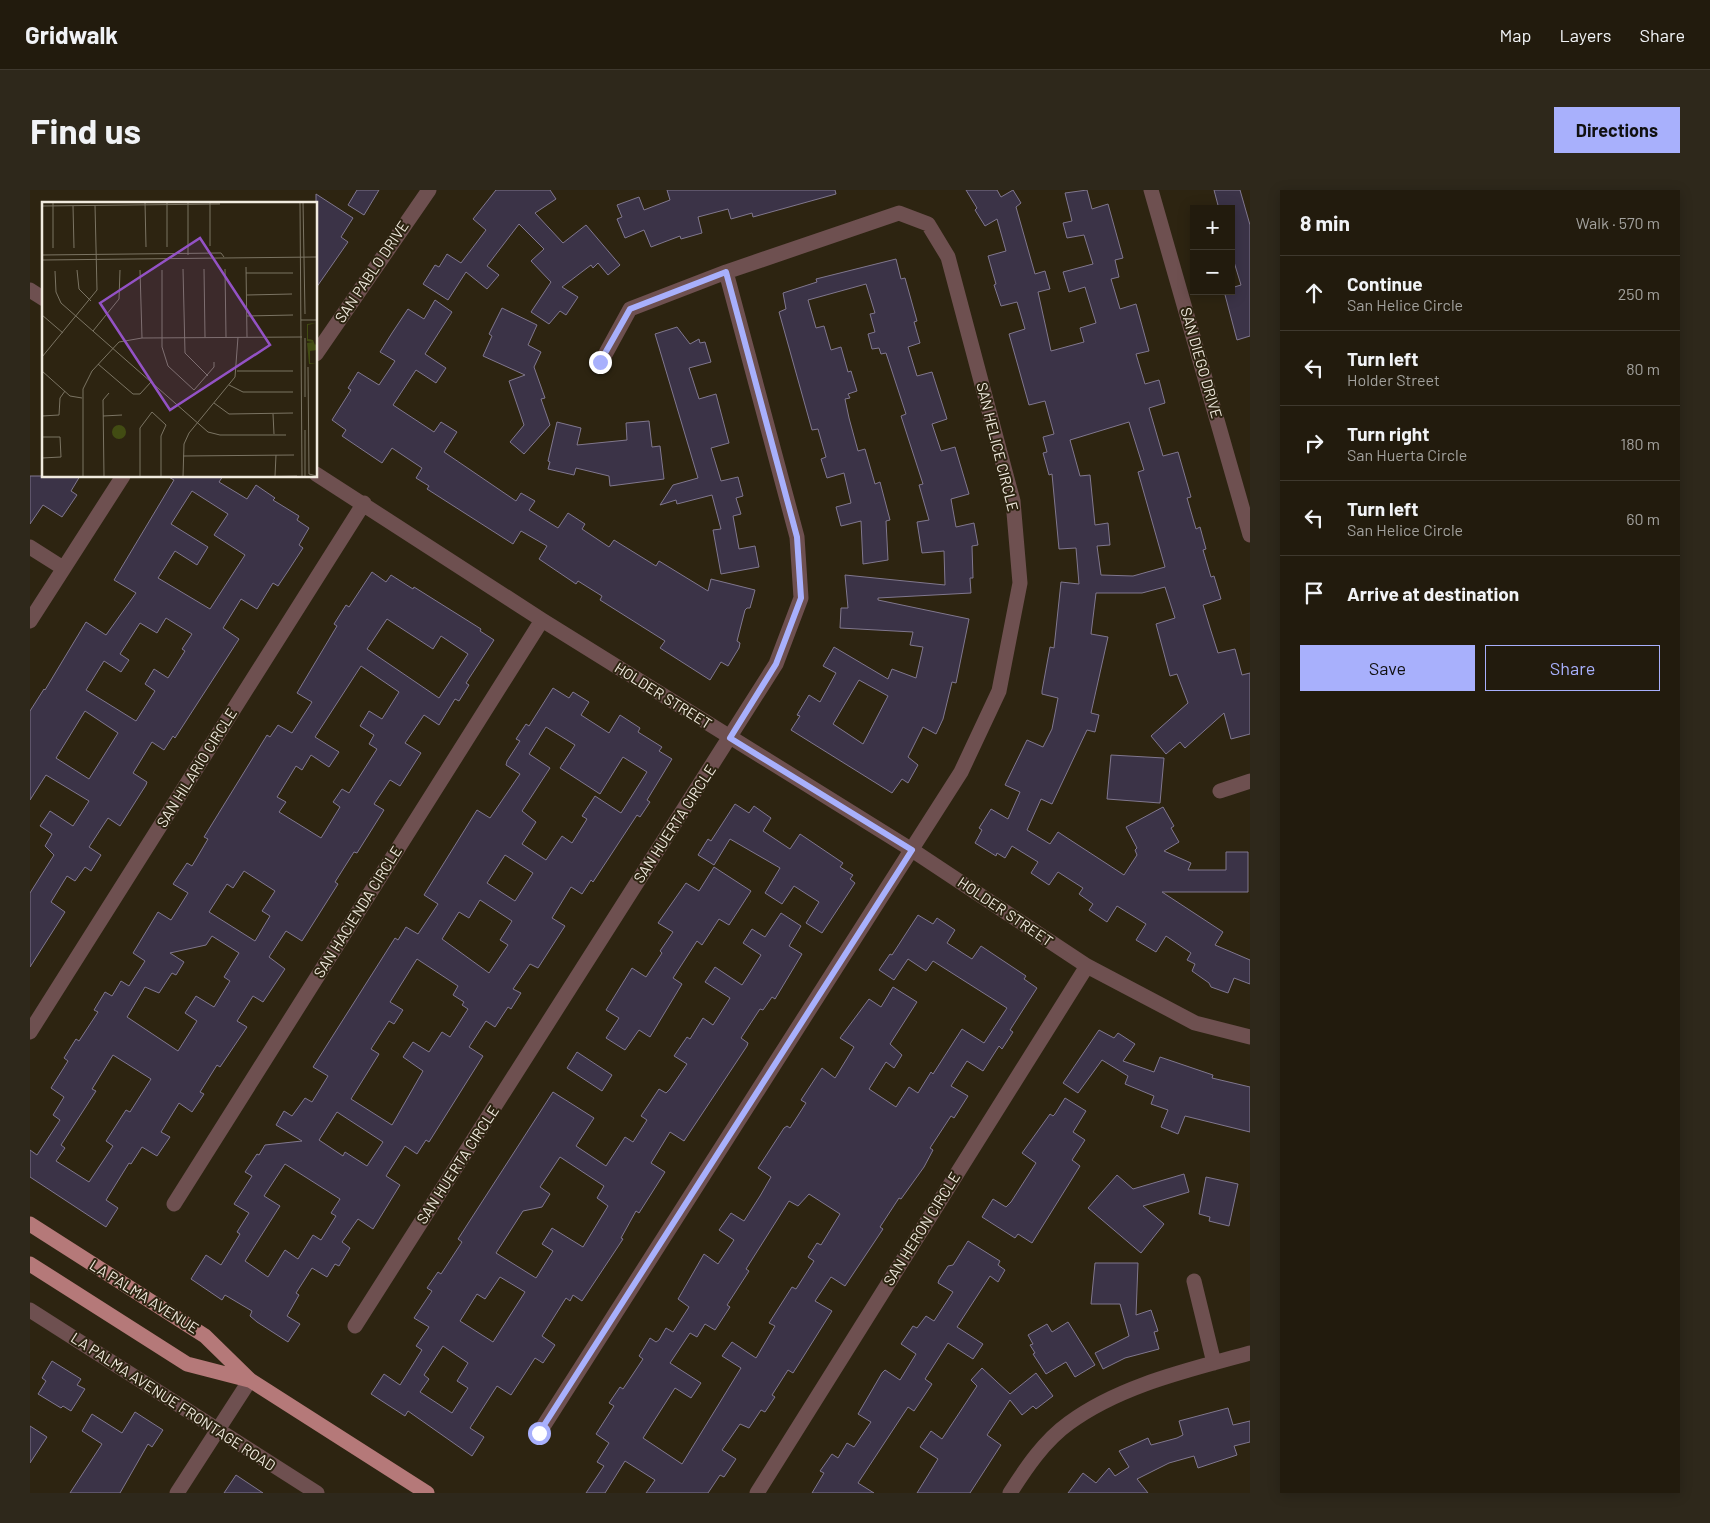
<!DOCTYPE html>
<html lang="en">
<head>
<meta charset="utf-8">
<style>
  :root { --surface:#221b0d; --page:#2e281b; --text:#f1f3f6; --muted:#a2a19d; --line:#3f392e; --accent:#a8b0fc }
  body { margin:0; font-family:Barlow,sans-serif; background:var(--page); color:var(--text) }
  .controls { position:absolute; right:15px; top:15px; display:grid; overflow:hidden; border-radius:0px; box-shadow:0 2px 12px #0003 }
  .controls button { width:45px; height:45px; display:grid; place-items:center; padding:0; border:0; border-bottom:1px solid var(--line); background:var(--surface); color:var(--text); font:25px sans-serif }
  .stop { position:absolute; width:15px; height:15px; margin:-11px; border:4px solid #a8b0fc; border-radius:50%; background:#fff }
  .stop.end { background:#a8b0fc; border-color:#fff; box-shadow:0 1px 5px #0008 }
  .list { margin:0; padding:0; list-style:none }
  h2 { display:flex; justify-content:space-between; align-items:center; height:65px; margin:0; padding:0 20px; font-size:21px }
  h2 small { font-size:16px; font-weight:400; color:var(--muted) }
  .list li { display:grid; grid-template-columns:32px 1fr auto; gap:15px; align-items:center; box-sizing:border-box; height:75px; padding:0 20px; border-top:1px solid var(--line) }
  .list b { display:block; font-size:19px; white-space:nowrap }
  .list p { margin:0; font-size:16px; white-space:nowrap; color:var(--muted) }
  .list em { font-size:16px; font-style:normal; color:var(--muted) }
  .actions { display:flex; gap:10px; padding:15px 20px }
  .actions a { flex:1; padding:11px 0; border:1px solid var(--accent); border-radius:0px; text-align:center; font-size:18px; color:var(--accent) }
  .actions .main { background:var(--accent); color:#111 }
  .icon { flex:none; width:28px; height:28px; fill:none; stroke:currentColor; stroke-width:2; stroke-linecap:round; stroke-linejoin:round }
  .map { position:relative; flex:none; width:1220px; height:1303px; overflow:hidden; border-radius:0px }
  header { display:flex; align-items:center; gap:30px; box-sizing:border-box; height:70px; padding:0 25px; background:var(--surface); border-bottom:1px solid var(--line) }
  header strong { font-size:24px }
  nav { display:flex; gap:28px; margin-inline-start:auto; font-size:18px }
  .intro { display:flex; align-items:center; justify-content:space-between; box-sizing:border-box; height:120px; padding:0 30px }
  h1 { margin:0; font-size:35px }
  .button { padding:12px 22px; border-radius:0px; background:var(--accent); color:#111; font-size:18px; font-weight:700 }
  main { display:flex; gap:30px; padding:0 30px }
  aside { flex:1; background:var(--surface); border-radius:0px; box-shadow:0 2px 12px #0003 }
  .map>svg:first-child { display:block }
  .building { fill:#3b3347; stroke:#80778e; fill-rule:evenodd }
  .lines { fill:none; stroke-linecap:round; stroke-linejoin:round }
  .minor { stroke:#6e5050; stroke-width:15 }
  .major { stroke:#b57979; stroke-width:15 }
  .route { stroke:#a8b0fc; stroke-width:6 }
  .labels { text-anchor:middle; stroke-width:4; stroke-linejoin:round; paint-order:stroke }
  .street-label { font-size:15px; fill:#f1ebdf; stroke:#2d2411 }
  .inset-road { fill:none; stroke:#7b7463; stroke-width:1 }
  .view { fill:#9352c5; fill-opacity:0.15; stroke:#9352c5; stroke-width:2.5 }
  .inset-edge { fill:none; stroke:#f1ebdf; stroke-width:2.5 }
</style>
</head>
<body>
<header>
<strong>Gridwalk</strong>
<nav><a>Map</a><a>Layers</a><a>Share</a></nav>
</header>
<div class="intro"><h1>Find us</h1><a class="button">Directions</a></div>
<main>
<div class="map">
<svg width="1220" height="1303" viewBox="0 0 1220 1303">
  <rect width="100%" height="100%" fill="#2d2411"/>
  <path class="building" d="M327,0H349L334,25L318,15Z
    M466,0H520L526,9L505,23L533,53L556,35L590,75L578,85L568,73L563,78L561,75L532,97L548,107L536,125L530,121L519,134L501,122L521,92L501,71L514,59L489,34L457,76L469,85L457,99L436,82L418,110L393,94L405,75L409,77L417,64L431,73L456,40L443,29Z
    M637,0H805L806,4L723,27L722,23L701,29L698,19L668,27L672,43L651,49L650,46L621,57L614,40L595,48L587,29L592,27L587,15L609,7L614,20L640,10Z
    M936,0H967L971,7L983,0L991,13L986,17L1005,84L1015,81L1020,99L1008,102L1021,161L1054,152L1050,138L1066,133L1055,97L1039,102L1033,82L1063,74L1054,45L1037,48L1033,33L1042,31L1035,3L1057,0L1062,19L1078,14L1093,68L1085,70L1089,87L1081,89L1090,119L1106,114L1119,161L1106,164L1115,194L1129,190L1135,213L1119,218L1133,266L1148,262L1161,307L1157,308L1166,339L1170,337L1176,359L1173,360L1181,387L1184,386L1191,409L1173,415L1181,441L1188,463L1205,459L1212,485L1220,483V544L1201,549L1194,523L1155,558L1150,552L1136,564L1121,546L1158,513L1147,484L1140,486L1126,434L1145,428L1135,397L1112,403H1066L1061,444L1078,447L1061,523L1069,525L1065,542L1057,540L1022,614L1011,609L997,640L1020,654L1028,642L1094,685L1107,665L1105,660L1107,658L1096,637L1133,617L1144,636L1141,638L1149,652L1134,661L1161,673L1158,680H1196V662H1218V702H1132L1193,742L1185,755L1220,770V794L1204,788L1198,803L1181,797L1179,793L1162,781L1165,774L1157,770L1161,763L1136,746L1126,762L1106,750L1116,734L1087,716L1077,732L1059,720L1063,714L1049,704L1053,698L1028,682L1019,695L1001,683L1008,672L982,656L975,668L967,663L966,666L945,653L952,640L949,638L961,619L978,629L990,602L975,595L997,550L1013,557L1022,539L1028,508L1012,504V501L1020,457L1024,458L1031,392L1049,394L1046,358L1029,359L1022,284L1019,285L1013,263L1017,262L1013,247L1024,244L1015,211L999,215L979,144L995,139L987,112L971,116L964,95L966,94L958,66L976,61L967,29L955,36L945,20L947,18ZM1099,232L1114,280L1108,282L1135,377L1103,386L1071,385L1067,356L1080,355L1078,333L1065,335L1060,285L1050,286L1040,250Z
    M1184,0H1210L1220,35V146L1207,150L1194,101H1201V98L1211,95L1201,62V19H1189Z
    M286,4L323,28L311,47L318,52L286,98Z
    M866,69L871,89L875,88L887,131L884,132L890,153L878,157L887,186L902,182L917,229L902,234L911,261L925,257L939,304L921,309L926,337L944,333L948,355L942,356L943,388H940L941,403L848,408V410L939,429L926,493L922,492L913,529L906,544L893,537L878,567L888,575L878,593L872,589L862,603L761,540L770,526L767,525L779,505L790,512L806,483L793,476L804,457L858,489L862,479L886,488L893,457L880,455L883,442L810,438L811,418H818L815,385L915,395L914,361L892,363L887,332L899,330L889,295L893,294L871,226L876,224L856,163L851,164L849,158L842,159L838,144L845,142L840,124L845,123L836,94L778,110L786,138L794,136L801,160L811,157L818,182L821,181L827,201L818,204L820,208L815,209L819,228L828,261L835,259L845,294L850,292L860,330L856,331L858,370L833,374L831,331L811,336L806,317L821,313L814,283L797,288L791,269L796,267L788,239L782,240L749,122L756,119L753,103L787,92L786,89ZM829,490L858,506L833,554L803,534Z
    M405,110L422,122L395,164L416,178L406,193L386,180L363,215L404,242L411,232L427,242L414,262L486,311L491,303L505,311L499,320L528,338L538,323L555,334L552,339L579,357L584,350L626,376L629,371L678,401L681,389L725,400L720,418H717L715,420L707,451L710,453L709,458L698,476L691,472L680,490L630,458L635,451L570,410L572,406L548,391L546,394L509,369L517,356L491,341L483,354L397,299L399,296L386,288L392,278L362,258L352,273L312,246L316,240L302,230L321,200L318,198L328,182L349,195L365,171L350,162L362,143L378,119L394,129Z
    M472,118L507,135L498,155L511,162L504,177L515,208L511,209L520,235L494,264L480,252L494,235L479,191L495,185L453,166L462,146L459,144Z
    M647,137L660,154L669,149L670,153L675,152L681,172L659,178L669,209L686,204L699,253L681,258L691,291L708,287L713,306L706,308L711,324L703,326L709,359L725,356L729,377L691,384L683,340L691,339L682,305L647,314L646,310L630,315L643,295L668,288L625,144Z
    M619,231L622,257L630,256L634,289L580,296L579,286L546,278L544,285L518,279L520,272L518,271L527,232L551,238L547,255L597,250L596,233Z
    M0,286H50L41,301L47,305L32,327L13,315L0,334Z
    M137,286H193L189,292L217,309L226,295L245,308L243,310L269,326L267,330L279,338L269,355L273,358L258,381L248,396L243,393L227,419L211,409L193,438L209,449L145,548L143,546L134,560L122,552L103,583L117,592L116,595L90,636L78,628L59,657L71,665L61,681L55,677L45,691L37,686L21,712L35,722L0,777V703L24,665L15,656L22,644L10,636L20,621L43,636L59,611L16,585L0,610V521L14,499L15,500L56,432L76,445L106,403L84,390L144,290ZM162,301L198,324L184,345L215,365L180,419L128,388L145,361L167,375L178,357L141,334ZM136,428L162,444L152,459L155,461L138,488L124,479L115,494L125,501L106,531L56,500L74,471L91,482L99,470L90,464L110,433L127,443ZM55,521L88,543L59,589L26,568Z
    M342,382L356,392L361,385L383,399L384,397L451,439L450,441L464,450L436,493L439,495L429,511L425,509L409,535L394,525L375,553L391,563L370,596L360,590L344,614L354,620L327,663L324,662L305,692L308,694L272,751L256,741L239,767L255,779L233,812L223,806L207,831L217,837L190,877L187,875L170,902L174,904L162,922L149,913L131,942L140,947L127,966L112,957L101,974L99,973L76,1010L88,1018L76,1037L0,987V960L7,965L30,930L23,925L34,907L21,898L38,871L34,868L46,849L49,851L68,822L64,820L75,802L82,806L91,791L99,796L115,771L103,763L128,722L141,730L158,703L143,694L157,673L162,676L178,649L174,647L237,545L240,547L248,535L262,543L282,512L267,503L307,436L304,434L316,415L319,417ZM357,429L403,459L411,446L438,464L409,508L337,459ZM331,476L369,502L352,529L339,521L330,536L344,545L339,554L347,559L319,603L312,599L303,612L310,617L291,648L249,622L256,612L247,607L266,576L272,580L281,565L299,577L309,562L285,547ZM214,681L245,701L232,721L240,726L225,751L179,722L197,694L203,698ZM182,746L209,763L194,787L200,791L184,817L166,806L155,823L167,831L148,861L97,827L115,797L129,803L142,783L146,785L154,772L140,763L176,755ZM83,865L121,889L100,922L96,920L76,951L83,956L59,992L26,971L35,958L31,955L66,901L62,899Z
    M523,498L539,508L543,502L559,512L551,525L579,543L590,525L610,538L608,542L632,557L629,561L642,569L617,610L620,612L610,627L607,625L563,692L561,690L552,704L541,697L522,728L535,736L508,778L500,774L483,799L491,803L481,819L478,817L465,837L456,831L439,857L453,866L399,952L396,950L387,964L375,956L356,986L370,995L343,1039L328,1029L312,1052L320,1058L309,1076L305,1074L297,1087L282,1078L266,1103L269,1105L257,1126L270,1134L258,1152L227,1132L220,1126L222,1121L195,1105L192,1110L161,1089L176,1065L191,1075L210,1044L207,1042L219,1023L204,1014L222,986L215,982L227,964L229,965L235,955L272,951L246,935L254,921L262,926L275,908L282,912L298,886L283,877L365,748L368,750L376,737L388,744L408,714L394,705L447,620L460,628L490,584L476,575L477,571L490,551L486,549L496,534L499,536ZM516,537L545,555L530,578L570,604L593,567L617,582L591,623L565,606L552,626L557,629L542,653L532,646L516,670L492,654L506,632L492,621L520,578L499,564ZM475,665L503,683L485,711L457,693ZM450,710L482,731L470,750L478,755L459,783L412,749L429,722L439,728ZM387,769L428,796L423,805L434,812L432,815L438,819L420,847L412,842L399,862L383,852L373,867L393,881L362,935L321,909L349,864L341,859L359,831L364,834L373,820L360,812ZM307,922L353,952L337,976L315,962L313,966L289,950ZM255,974L310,1009L301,1023L306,1026L291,1050L283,1045L268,1069L255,1060L238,1087L215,1071L250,1016L234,1006Z
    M1081,565L1134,568L1130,613L1077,609Z
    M705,614L719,623L724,616L741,628L733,641L760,659L770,644L813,673L810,677L823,685L820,689L825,693L792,743L776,733L789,712L764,696L752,714L735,703L750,678L700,649L684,675L668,665L678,649L681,651Z
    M684,677L721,701L699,735L689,729L672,755L667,751L643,788L652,794L620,847L609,840L595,860L576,848L589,828L576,820L602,778L616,787L632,763L630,761L643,742L628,733L656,693L669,701Z
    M751,723L771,736L759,756L772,764L745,809L742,807L733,820L730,819L711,848L718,853L717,856L654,951L640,942L621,973L635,982L609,1023L606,1021L591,1048L593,1049L552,1111L543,1105L540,1111L536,1108L512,1146L525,1155L513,1173L505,1168L481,1205L467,1196L440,1238L454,1247L442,1266L378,1221L375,1226L341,1204L354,1184L370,1195L392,1160L386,1156L399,1137L384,1128L402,1101L397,1098L408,1082L411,1084L432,1052L428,1049L523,902L564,928L546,956L576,976L595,947L603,952L617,930L611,926L629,899L636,903L640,899L657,874L644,866L657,847L660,849L673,828L683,835L700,808L675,792L685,777L712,795L731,765L713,753L722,739L735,747ZM530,967L574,996L567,1008L578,1016L553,1057L522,1038L512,1054L523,1061L506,1088L466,1063L493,1021L512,1017L520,1004L510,997ZM470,1087L495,1102L463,1152L430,1131L447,1104L455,1109ZM413,1156L438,1173L427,1191L438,1198L422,1223L390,1202L399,1189L394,1185Z
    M888,725L903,734L907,728L925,740L917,753L942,769L951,756L996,786L994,789L1007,798L980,840L983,842L972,859L969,856L953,881L937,871L921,896L938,906L924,928L921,926L900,958L903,960L894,977L871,1009L869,1008L850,1037L853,1039L815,1096L801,1087L785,1111L802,1121L763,1183L758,1180L742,1205L745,1207L735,1222L731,1220L719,1238L710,1234L692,1260L706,1269L694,1287L690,1285L678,1303H616L625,1290L595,1271L575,1303H556L574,1276L567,1272L579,1253L566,1244L584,1216L579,1213L590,1197L593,1199L613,1169L609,1166L620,1148L626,1152L629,1150L636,1138L643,1142L659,1117L648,1109L674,1064L688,1074L704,1050L689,1040L701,1023L714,1031L730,1006L741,987L728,978L754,938L757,936L760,938L776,913L771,910L792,878L805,888L824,857L810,848L839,809L851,817L863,797L887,812L860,854L872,865L864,878L856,872L839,899L866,917L879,897L888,903L901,882L903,884L932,839L954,853L977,818L903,771L896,781L878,769L864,790L849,780L860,764L862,765ZM779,1004L810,1024L791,1055L787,1053L778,1067L784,1071L766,1099L762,1097L739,1133L745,1136L726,1168L702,1152L692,1166L711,1178L652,1274L613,1248L645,1198L661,1208L671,1193L640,1173L660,1143L667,1147L675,1134L685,1140L700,1117L697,1115L719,1081L716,1079L759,1011L768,1016Z
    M1069,840L1084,848L1088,843L1105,854L1093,871L1124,882L1130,867L1183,885L1182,888L1220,897V942L1155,926L1148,944L1131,937L1138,920L1121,914L1124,906L1095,894L1098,886L1072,870L1048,903L1033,893Z
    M547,862L582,885L572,901L537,878Z
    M1035,908L1056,921L1043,942L1055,950L1042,970L1050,976L1002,1053L988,1044L985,1048L952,1027L963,1009L976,1017L981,1012L1006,973L992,963L1020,924L1023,926L1025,924Z
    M1154,984L1159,1002L1113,1016L1134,1034L1111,1063L1058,1018L1087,985L1103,999Z
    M1176,987L1208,994L1199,1036L1179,1031L1180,1027L1169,1024Z
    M938,1051L970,1071L968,1075L975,1080L968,1092L960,1086L927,1137L953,1154L943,1169L918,1153L895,1189L902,1194L884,1221L878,1217L828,1293L844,1303H782L794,1283L790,1281L802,1264L808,1268L817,1253L824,1257L841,1232L828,1224L852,1183L855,1180L870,1190L886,1164L871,1154L883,1136L887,1138L896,1126L904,1131L923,1102L908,1093L909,1090L918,1076L923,1075Z
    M1065,1073H1108L1106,1125L1121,1120L1128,1141L1124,1142L1129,1159L1095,1168L1073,1179L1065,1163L1099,1146L1090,1114H1061Z
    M1038,1132L1065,1175L1045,1187L1036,1172L1016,1184L1003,1164L1005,1163L1000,1155L1003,1154L998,1145L1017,1134L1022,1142Z
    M22,1171L51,1189L47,1195L55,1199L41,1221L33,1216L31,1218L8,1204L16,1191L12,1188Z
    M952,1178L980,1204L1006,1183L1023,1206L1006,1219L1003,1216L992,1225L980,1210L957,1245L971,1255L940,1303H887L908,1269L890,1257L901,1241L912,1249L947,1196L941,1190Z
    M1198,1218L1203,1235L1220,1231V1252L1204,1256L1207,1265L1168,1278L1164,1266L1139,1273L1107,1289L1118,1303H1038L1053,1283L1066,1293L1079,1278L1085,1286L1099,1277L1089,1261L1118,1248L1121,1255L1147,1248L1153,1245L1149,1231Z
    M105,1222L133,1240L122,1257L118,1254L90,1303H40L72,1254L52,1241L62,1224L92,1243Z
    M0,1236L17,1247L0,1273Z
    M206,1285L233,1303H194Z"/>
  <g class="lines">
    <path class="minor" d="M1121,0L1220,345
      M0,100L14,109
      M286,164L399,0
      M286,284L512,430L882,660L1057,776L1165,833L1220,847
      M0,357L33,378
      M0,431L93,286
      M1190,601L1220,591
      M0,842L334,313
      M144,1014L512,430
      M1164,1091L1184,1173
      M0,1120L287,1303
      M325,1136L746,474L771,408L767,347L696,82
      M509,1243L931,582L969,501L990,393L983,311L918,67L898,34L869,23L696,82L600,119L571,172
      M147,1303L220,1190
      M727,1303L1057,776
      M980,1303C996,1278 1014,1251 1039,1233C1091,1195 1159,1180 1220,1163"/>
    <path class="major" d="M0,1034L175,1146L220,1190L397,1303
      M0,1074L157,1174L219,1190"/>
  </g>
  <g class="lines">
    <path class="route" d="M509,1243L882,660L700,548L746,474L771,408L767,347L696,82L600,119L570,172"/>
  </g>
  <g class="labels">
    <g class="street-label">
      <text transform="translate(342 82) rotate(-56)" y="5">SAN PABLO DRIVE</text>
      <text transform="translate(1171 173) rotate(74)" y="5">SAN DIEGO DRIVE</text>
      <text transform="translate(967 257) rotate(76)" y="5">SAN HELICE CIRCLE</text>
      <text transform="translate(633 506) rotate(32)" y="5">HOLDER STREET</text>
      <text transform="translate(167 578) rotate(-58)" y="5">SAN HILARIO CIRCLE</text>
      <text transform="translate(645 634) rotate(-57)" y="5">SAN HUERTA CIRCLE</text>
      <text transform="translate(328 722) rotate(-58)" y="5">SAN HACIENDA CIRCLE</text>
      <text transform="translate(975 722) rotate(34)" y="5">HOLDER STREET</text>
      <text transform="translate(428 975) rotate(-57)" y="5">SAN HUERTA CIRCLE</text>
      <text transform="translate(892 1039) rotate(-58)" y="5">SAN HERON CIRCLE</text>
      <text transform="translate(114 1107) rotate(32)" y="5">LA PALMA AVENUE</text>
      <text transform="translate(143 1212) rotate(33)" y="5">LA PALMA AVENUE FRONTAGE ROAD</text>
    </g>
  </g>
  <g transform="translate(12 12)">
    <rect width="275" height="275" fill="#2d2411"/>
    <path d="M274,121L266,123V137L271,138L273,143L275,141V148L268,149V161H274L267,162L265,141L271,140L265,139V122ZM70 230a7 7 0 1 1 14 0a7 7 0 1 1-14 0Z" fill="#424c13"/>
    <path class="inset-road" d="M103,0L104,45M125,0V45M168,0V44M258,0L260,275M261,0L263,112M0,4L178,2M31,4L32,46M11,46V0M0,53L179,51L182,55M146,53V0M0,58L275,55M204,65L205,135M141,67L143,151L166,174M162,67L163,135M183,67L184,135M35,68L37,87L49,99M98,68L100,136M120,68V145L126,164L152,188L172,165V160M13,69L14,90L19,101L166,230L178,233H244M204,71H251M205,93L250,92M0,113L21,131M205,114L251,113M259,118H275M51,129L77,97L78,68M263,136V195M0,155L55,88L53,3M56,162L91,192H98L109,180M266,165L267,272L275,274M0,169L28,194L40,196M195,169H251M187,183L201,190H251M172,201L187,212L251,211M231,212L232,232M0,214L17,213L18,196L23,189M61,214L80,213M0,235H18L19,255L0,256M141,254L252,253M233,274L234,253M41,275V187L50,169L77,140L100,136L260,135M62,275L61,198L67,191M98,275V226L110,210L124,223L119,234V275M141,275L142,242L147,231L193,175L196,135M199,275L255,274M263,275V228"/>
    <path class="view" d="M158,36L228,143L128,208L58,101Z"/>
    <rect width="275" height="275" class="inset-edge"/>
  </g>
</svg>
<div class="controls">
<button>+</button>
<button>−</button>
</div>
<div class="stop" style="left:509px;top:1243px"></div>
<div class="stop end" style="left:570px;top:172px"></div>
</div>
<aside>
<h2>8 min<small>Walk · 570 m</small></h2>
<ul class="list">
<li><svg class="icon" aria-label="ahead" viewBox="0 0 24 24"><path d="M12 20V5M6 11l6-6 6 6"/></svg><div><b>Continue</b><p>San Helice Circle</p></div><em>250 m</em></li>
<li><svg class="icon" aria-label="left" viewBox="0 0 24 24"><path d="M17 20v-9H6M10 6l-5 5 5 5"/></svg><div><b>Turn left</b><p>Holder Street</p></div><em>80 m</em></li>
<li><svg class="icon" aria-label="right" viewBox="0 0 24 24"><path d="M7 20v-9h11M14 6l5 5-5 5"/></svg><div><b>Turn right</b><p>San Huerta Circle</p></div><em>180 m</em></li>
<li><svg class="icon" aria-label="left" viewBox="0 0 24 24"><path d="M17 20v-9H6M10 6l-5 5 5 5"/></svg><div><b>Turn left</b><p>San Helice Circle</p></div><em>60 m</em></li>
<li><svg class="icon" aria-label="arrive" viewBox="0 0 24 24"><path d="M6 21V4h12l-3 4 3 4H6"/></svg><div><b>Arrive at destination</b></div></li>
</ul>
<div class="actions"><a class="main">Save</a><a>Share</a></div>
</aside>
</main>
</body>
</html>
